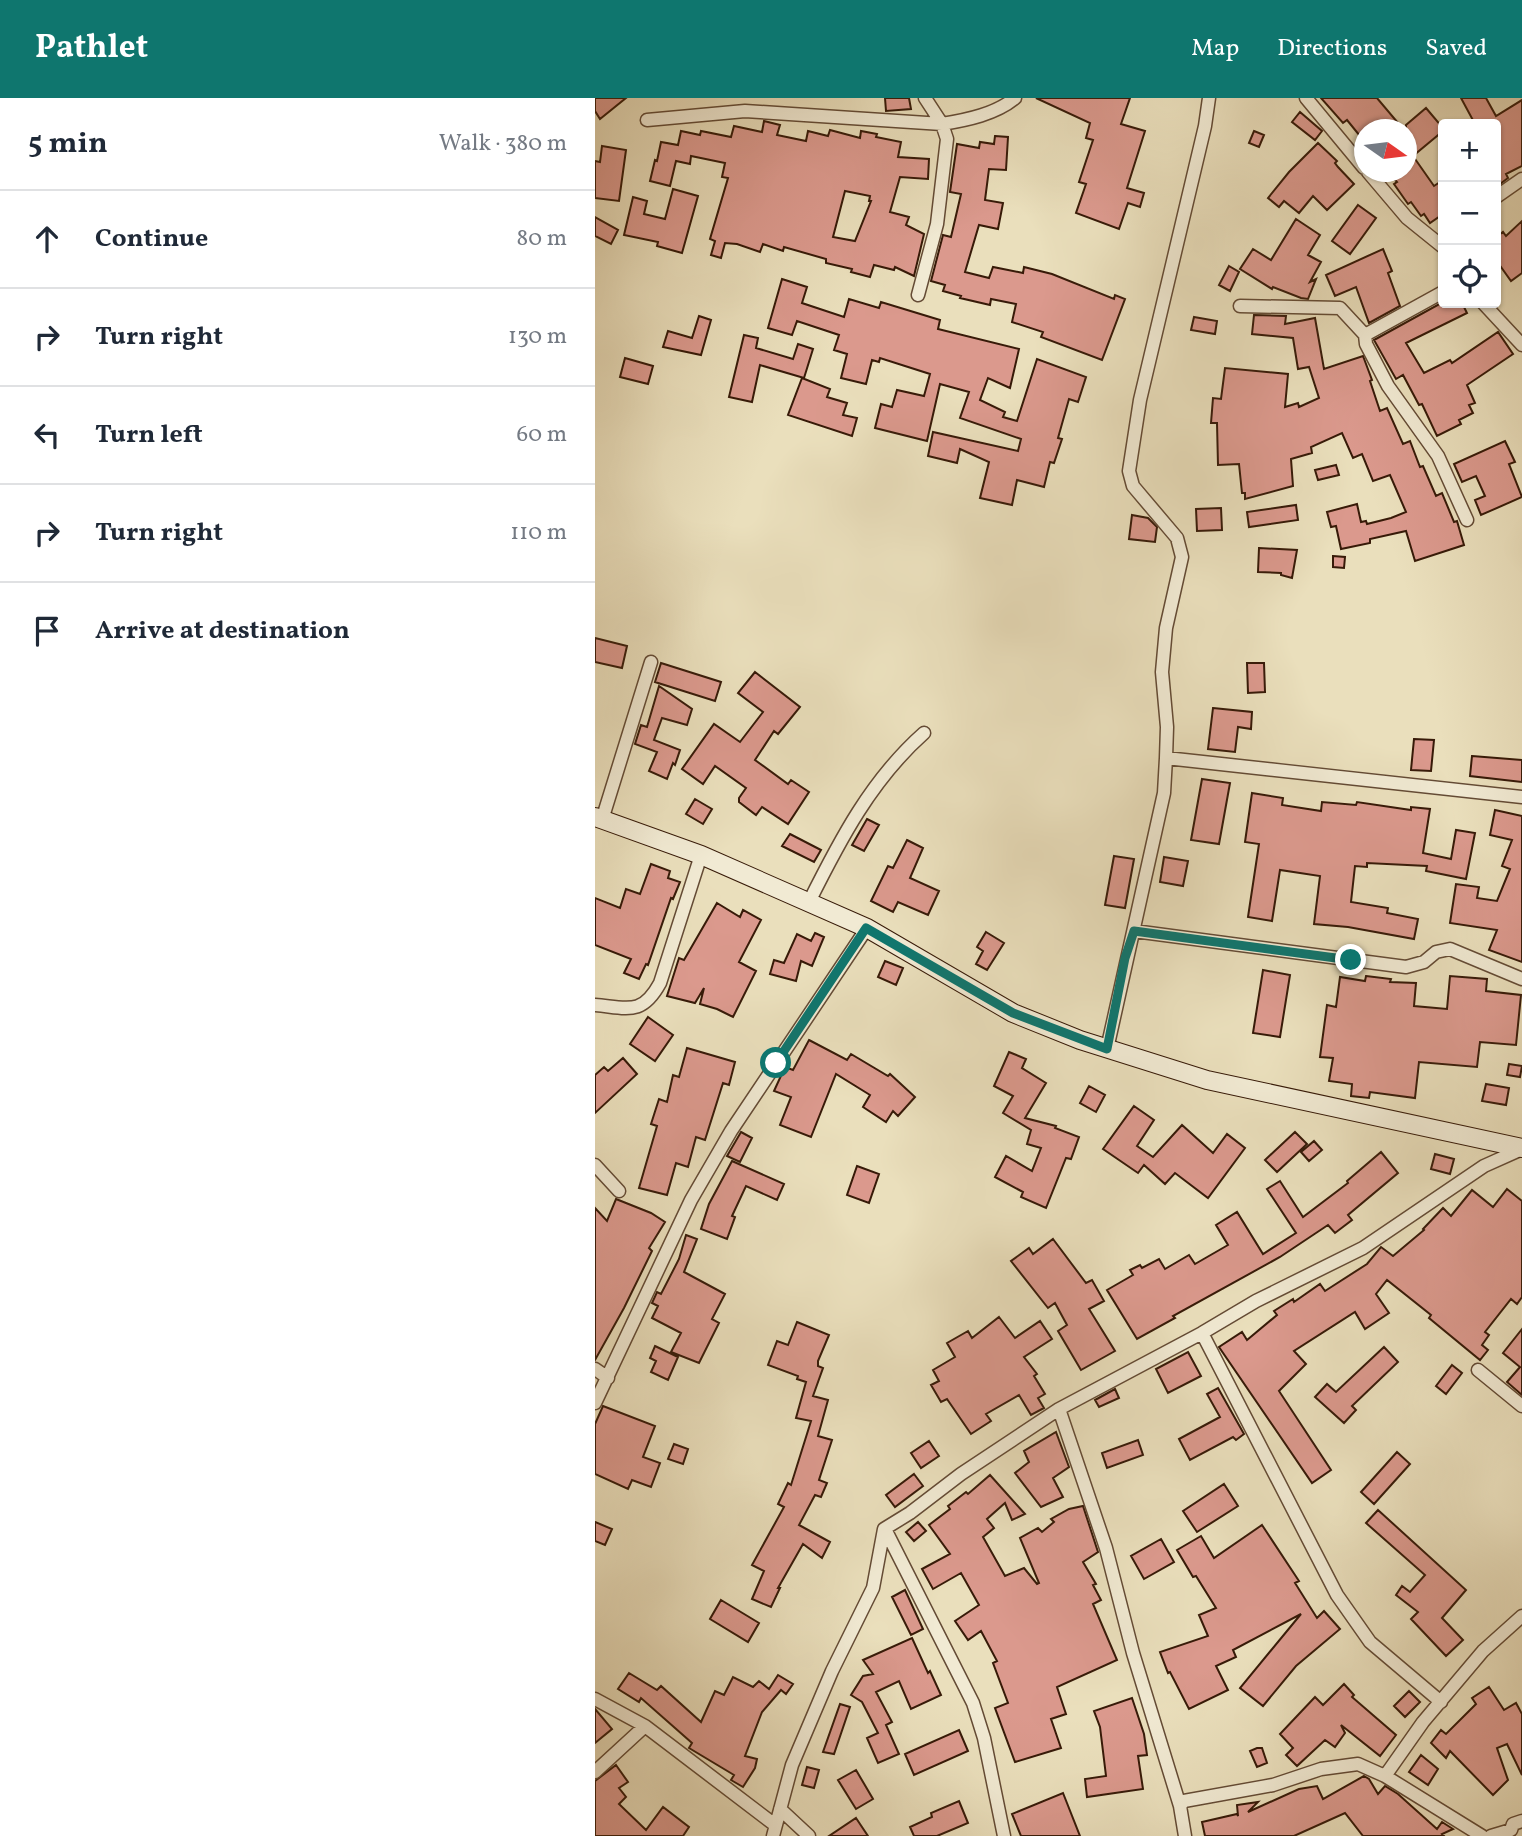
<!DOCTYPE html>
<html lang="en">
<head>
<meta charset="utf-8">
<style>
  :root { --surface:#fff; --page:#f6f6f7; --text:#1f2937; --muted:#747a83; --line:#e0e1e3; --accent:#0f766e }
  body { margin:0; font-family:Vollkorn,serif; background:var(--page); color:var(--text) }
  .controls { position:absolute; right:21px; top:21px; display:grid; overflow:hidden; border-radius:7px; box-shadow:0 2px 5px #0004 }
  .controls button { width:63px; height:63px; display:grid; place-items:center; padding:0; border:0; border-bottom:2px solid var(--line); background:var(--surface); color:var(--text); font:35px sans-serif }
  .compass { position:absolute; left:759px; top:21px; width:63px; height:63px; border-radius:50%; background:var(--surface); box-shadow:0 2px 5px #0004; rotate:104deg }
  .stop { position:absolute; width:21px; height:21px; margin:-16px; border:5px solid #0f766e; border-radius:50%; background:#fff }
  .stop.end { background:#0f766e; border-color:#fff; box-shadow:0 2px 7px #0008 }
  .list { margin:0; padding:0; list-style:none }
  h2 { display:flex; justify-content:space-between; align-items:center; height:91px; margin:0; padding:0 28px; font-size:30px }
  h2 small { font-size:23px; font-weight:400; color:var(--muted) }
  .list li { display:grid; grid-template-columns:46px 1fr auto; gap:21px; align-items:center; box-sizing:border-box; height:98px; padding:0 28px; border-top:2px solid var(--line) }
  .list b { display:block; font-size:26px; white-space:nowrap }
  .list em { font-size:23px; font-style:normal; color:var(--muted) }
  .icon { flex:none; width:38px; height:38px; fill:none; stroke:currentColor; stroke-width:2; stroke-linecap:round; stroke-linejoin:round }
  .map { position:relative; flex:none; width:927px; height:1738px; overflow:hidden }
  header { display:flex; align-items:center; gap:42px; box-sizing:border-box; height:98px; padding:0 35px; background:var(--accent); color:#fff }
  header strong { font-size:33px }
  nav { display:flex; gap:38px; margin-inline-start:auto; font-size:24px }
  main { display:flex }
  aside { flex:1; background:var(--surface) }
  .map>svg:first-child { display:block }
  .building { fill:#db998d; stroke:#371a08; stroke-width:2; fill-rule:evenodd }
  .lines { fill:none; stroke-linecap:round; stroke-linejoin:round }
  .minor-casing { stroke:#644b35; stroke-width:15 }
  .secondary-casing { stroke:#371a08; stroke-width:20 }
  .minor { stroke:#f1ead3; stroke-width:12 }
  .secondary { stroke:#f1ead3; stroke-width:18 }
  .route { stroke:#0f766e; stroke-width:9 }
</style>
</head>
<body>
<header>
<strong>Pathlet</strong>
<nav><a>Map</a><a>Directions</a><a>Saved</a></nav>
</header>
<main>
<aside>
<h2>5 min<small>Walk · 380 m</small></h2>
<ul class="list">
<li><svg class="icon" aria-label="ahead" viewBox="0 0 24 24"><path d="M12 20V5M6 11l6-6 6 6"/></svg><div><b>Continue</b></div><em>80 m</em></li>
<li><svg class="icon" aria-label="right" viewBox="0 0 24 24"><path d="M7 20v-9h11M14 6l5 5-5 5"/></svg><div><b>Turn right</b></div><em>130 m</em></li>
<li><svg class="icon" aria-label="left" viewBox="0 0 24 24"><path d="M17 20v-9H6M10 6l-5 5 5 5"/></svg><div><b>Turn left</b></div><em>60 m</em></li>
<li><svg class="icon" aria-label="right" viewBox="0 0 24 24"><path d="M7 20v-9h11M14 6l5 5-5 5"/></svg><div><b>Turn right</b></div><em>110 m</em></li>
<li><svg class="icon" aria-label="arrive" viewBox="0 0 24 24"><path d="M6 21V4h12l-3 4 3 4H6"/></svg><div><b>Arrive at destination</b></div></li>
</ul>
</aside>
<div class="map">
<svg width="927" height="1738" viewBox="0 0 927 1738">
  <rect width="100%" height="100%" fill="#eadfbc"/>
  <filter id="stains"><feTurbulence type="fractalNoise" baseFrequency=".00286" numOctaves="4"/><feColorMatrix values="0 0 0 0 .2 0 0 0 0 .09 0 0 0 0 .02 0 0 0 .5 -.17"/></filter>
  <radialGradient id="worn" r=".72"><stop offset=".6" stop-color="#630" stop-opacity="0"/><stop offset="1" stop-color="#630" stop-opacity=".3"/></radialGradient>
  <path class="building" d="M0,0H31L5,21L0,13Z
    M290,0H314L316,11L291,13Z
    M441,0H535L526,26L550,33L532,90L549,95L545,109L533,105L524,131L481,115L491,86L484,84L498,42L491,40L495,25Z
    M726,0H782L809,32H769V43L752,22L748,25Z
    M866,0H891L901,18L927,2V68L911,76L913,80L901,89V26H880Z
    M831,10L848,30V33L818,58L839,88L848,82V116L835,125L829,116L826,118L816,104L813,106L799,86L802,84L793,74H811V27Z
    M705,14L727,33L720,42L697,24Z
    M169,23L185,27L182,37L211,43L213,33L233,38L235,32L265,40L266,33L282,36L281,39L306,44L303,59L334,61L333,81L305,79L295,114L314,119L311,127L329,136L319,178L300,169L299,172L279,167L275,179L256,174L257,171L231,165V161L189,149L188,153L168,146L165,154L142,146L130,145L126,160L116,157L120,143L115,141L133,80L127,79L130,65L96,58L95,66L81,63L75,88L55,83L60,62L62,63L66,44L83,47L86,33L105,37L106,33L136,39L139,28L167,34ZM250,93L275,98L274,103H276L260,143L238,139Z
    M659,33L669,37L664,49L654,45Z
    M400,38L413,39L411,72L394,71L390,102L408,105L403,131L384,127L370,174L394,180L398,169L428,175L429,169L457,176L519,201L520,197L530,201L507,262L446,239L448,234L417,224L421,206L396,201L395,207L365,200L366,198L348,193L350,187L336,183L348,137L356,139L366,96L355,94L362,46L384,50L385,44L399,46Z
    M723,45L742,63L740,65L743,69L759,86L732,112L718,98L704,115L689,103L684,109L673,100L694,74Z
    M7,48L31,52L24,103L0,100V63L5,64Z
    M78,91L103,98L87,155L62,148L63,144L29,137L38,99L52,103L49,116L70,121Z
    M763,107L781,120L755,156L737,143Z
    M0,119L23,132L16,146L0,138Z
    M701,121L725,137L713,157L726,164L715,184L721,181L713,201L706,200L678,189L677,191L645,171L658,151L676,162Z
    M927,123V175L916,183L901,162V139L908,134L911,138Z
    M788,151L797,173L793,175L805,208L774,225L761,189L740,198L731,177Z
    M634,168L644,174L635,193L624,187Z
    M187,181L212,189L207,205L249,219L254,201L284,210L286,204L345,222L343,231L424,251L415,290L393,280L385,302L410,314L408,319L422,323L442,261L491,279L483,304L474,301L463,340L467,341L459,365L455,364L449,389L422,382L417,407L385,400L394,364L365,351L362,365L333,358L338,334L423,353L426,341L365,320L374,294L345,286L332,343L280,330L286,306L297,309L302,292L329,298L335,276L285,260L284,264L277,262L271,286L246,280L252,256L239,252L244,237L202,223L197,237L173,230Z
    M848,204L867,205L872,215L811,245L829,275L855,262L857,265L903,234L918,256L872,287L880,305L874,307L878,315L864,322L866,326L842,338L827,306L824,307L808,277L801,281L779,242Z
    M659,217L691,218L690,226L720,220L729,271L768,258L777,282L775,283L785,313L792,310L808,346L815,343L825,369L828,368L841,398L847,395L859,424L862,423L869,447L820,463L811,433L775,441V445L746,451L741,428L736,429L732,414L762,406L766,424L771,423L772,426L796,420L811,414L795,377L778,383L767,356L758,360L747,335L716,349L717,355L696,361L698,388L650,401V395H647L644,366L623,367L622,325H616L618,300L626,301L630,270L693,276L690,309L703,305L704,309L724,300L714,269L703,271L698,240L657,236Z
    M104,218L116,222L106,257L68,249L73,233L97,240Z
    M599,219L622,223L620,236L596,232Z
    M149,237L163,240L161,250L198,261L203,246L218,251L209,280L165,267L157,304L134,299Z
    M30,260L58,268L53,286L25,279Z
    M207,280L235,291L232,299L252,305L248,317L262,320L257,338L193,317Z
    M910,343L920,364L914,366L927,399L886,417L880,402L890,398L881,378L867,384L859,366Z
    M741,367L744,377L723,382L720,372Z
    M701,407L703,422L654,429L652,414Z
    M626,410L627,432L602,433L601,411Z
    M537,417L553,420L562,429L560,444L534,441Z
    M664,450L702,452L697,480L686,477V475L663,474Z
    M738,458L750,459L749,470L738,469Z
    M0,540L32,548L27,570L0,564Z
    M66,565L126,584L120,603L60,584Z
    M652,565H669L670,594L653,595Z
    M160,574L205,609L183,636L179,633L160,662L193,686L196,682L214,694L193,726L167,709L161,717L144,704V700L151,690L120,668L108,686L87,671L119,626L145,644L168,614L143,595Z
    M64,588L97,611L92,627L67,620L59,642L85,652L80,667L78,665L72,681L54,673L62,654L40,646L46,627L52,629Z
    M618,610L657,614L656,631L643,629L640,654L613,651Z
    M819,641L839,642L836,673L816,672Z
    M877,658L927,662V684L875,678Z
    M607,681L635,685L624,746L596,742Z
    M657,695L688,700L687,707L726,713L727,704L761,707L762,704L816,712V709L835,711L828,755L856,761L861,732L880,735L871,781L831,773L832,768L772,765V769L760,768L756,804L793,810L792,815L823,821L819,841L753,829L719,826L725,778L685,772L677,823L653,819L664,746L650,744Z
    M100,701L117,711L108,726L91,716Z
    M900,712L927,718V864L894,852L902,832L855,825L861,786L884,789L882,800L902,803L915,771L907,768L917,742L895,737Z
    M272,721L284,727L269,753L257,747Z
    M195,736L226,752L219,764L187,748Z
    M312,742L328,750L315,780L344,793L333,817L303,804L298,814L276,803L293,768L298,770Z
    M519,758L539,761L530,810L510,807Z
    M569,759L593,763L588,788L565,784Z
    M56,766L75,773L73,780L85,784L78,801L76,800L53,867L51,866L44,881L29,875L36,861L0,847V800L25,810L31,791L45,796Z
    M122,805L145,819L148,812L166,822L144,864L161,873L138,919L122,911L105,906L109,890L100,905L72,898L84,860L89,862Z
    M391,834L409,845L392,872L381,866L388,853L382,849Z
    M220,835L229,839L217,868L206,863L201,883L175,876L179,862L189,865L202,836L216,843Z
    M290,863L308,870L301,887L283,879Z
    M668,872L695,877L685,939L658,935Z
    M771,878L796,881L795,884L821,885L819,908L852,911L855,878L892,881L891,893L926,897L921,947L885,944L882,969L824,964L820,1000L775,994L774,1000L756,998L757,986L734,983L738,960L725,959L732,907L741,909L745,879L770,883Z
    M53,919L78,937L60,963L35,946Z
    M214,942L252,962L256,956L293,978L295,976L320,999L303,1018L298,1013L291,1024L268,1009L275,997L241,976L216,1039L185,1027L196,999L179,993L190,969L198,972Z
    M92,950L140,964L134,987L128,985L110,1042L101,1039L93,1069L81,1065L72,1097L44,1090L62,1028L56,1026L64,1001L72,1004L78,977L84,979Z
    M414,954L431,961L427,970L451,985L430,1020L461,1028L460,1030L484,1039L476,1061L471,1060L451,1110L426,1099L428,1094L400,1079L411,1058L437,1073L446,1050L432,1046L436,1032L408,1015L418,998L399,988Z
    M28,960L42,976L0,1015V977L9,969L13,973Z
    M914,966L927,968L925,979L912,977Z
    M891,986L914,990L911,1007L887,1003Z
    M494,988L510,997L501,1014L485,1005Z
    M539,1008L559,1022L542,1048L558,1059L587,1027L618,1055L632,1036L650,1050L613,1100L580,1075L570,1086L549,1067L543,1075L508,1051Z
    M146,1034L157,1040L145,1064L132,1058Z
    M700,1034L712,1046L682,1074L670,1062Z
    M719,1043L727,1052L714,1063L706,1054Z
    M786,1054L803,1075L753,1117L757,1122L740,1135L733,1127L685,1159L578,1218L580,1220L542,1241L512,1192L538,1177L535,1172L545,1167L547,1170L564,1161L570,1171L594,1157L600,1166L633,1147L621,1127L642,1114L668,1156L701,1135L672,1091L685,1083L708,1119L753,1085L752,1083Z
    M840,1056L859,1061L855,1076L836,1071Z
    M137,1063L189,1086L182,1102L151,1088L137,1118L140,1119L132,1141L106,1131L114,1106Z
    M262,1068L284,1076L274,1105L252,1097Z
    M912,1091L927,1103V1199L922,1206L916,1201L890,1234L894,1237L887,1247L893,1252L885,1262L834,1220L836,1217L792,1182L781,1196L794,1215L770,1231L760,1214L699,1253L711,1266L684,1293L736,1372L717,1385L624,1249L647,1234L652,1242L682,1217L679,1213L698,1201L699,1204L725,1186L730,1193L772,1166L786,1149L798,1158L829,1132L828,1131L848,1110L856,1118L877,1092L898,1109Z
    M21,1101L56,1115L70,1124L54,1150L57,1153L29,1210L0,1262V1110L12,1123Z
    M91,1137L102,1141L89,1174L130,1196L117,1221L124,1225L104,1265L76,1254L86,1235L57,1220L63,1208L57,1205L62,1194L66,1196L84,1161Z
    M458,1141L491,1185L497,1182L509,1203L494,1211L520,1253L486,1272L463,1233L472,1227L460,1205L453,1210L416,1163L434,1150L438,1156Z
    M404,1219L420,1240L445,1223L457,1241L429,1259L442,1276L439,1278L450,1296L443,1300L449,1310L436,1317L424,1297L391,1316L396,1323L376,1336L352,1301L346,1304L336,1287L344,1283L338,1272L360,1259L352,1245L373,1233L377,1240Z
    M202,1224L234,1237L223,1263V1268L228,1270L218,1298L233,1302L223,1338L237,1342L224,1382L232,1385L226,1399L220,1397L204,1427L235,1444L227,1460L208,1446L183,1490H185L176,1509L157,1501L169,1473L157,1467L189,1409L183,1406L193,1385L196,1387L216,1323L201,1320L211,1284L202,1281L203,1278L173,1267L182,1243L193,1247Z
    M927,1231V1297L912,1284L925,1269L908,1255Z
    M60,1248L83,1259L73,1282L56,1274L61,1263L55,1260Z
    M789,1249L803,1264L757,1308L761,1312L749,1325L720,1299L732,1286L741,1294Z
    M593,1254L606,1278L573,1295L561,1271Z
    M857,1267L867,1275L851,1296L841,1288Z
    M623,1290L649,1336L641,1342L638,1339L595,1362L584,1341L625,1319L612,1296Z
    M520,1291L524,1300L504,1309L500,1302Z
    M8,1308L60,1328L48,1359L65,1365L56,1389L37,1382L33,1391L0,1376V1326Z
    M461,1334L474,1369L458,1380L468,1399L446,1409L420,1375L434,1364L429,1353Z
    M543,1342L548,1357L512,1370L507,1355Z
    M334,1343L344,1358L326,1370L316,1355Z
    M79,1346L93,1351L88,1366L73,1361Z
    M802,1354L815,1366L779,1406L766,1394Z
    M319,1376L328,1388L300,1409L291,1397Z
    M395,1377L430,1416L417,1422L410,1405L392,1421L399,1430L388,1439L410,1478L429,1470L442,1486L444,1485L425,1440L443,1430L447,1434L459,1424L456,1421L474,1411L488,1408L503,1454L488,1464L501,1486L498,1487L506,1502L498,1506L522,1562L462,1589L471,1616L456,1621L466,1650L420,1664L400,1610L413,1605L398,1565L402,1563L386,1533L373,1542L360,1523L384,1507L366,1475L338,1491L327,1471L355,1456L334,1427L355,1411L353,1408L371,1394L373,1396Z
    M629,1386L643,1408L602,1434L588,1413Z
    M783,1412L871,1492L847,1520L868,1542L851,1558L816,1521L823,1514L801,1497L807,1488L815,1494L830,1477L771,1425Z
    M0,1424L17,1431L10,1447L0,1443Z
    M323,1424L331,1433L319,1443L311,1434Z
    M667,1427L704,1483L700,1485L722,1520L729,1513L745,1531L701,1568L668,1608L645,1590L706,1516L638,1552L641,1559L621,1568L633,1592L594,1611L575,1574L573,1575L565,1554L613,1538L604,1517L621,1510L601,1478L598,1479L582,1452L606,1438L619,1460Z
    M566,1441L579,1464L549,1481L536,1458Z
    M310,1492L328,1531L316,1537L297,1499Z
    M126,1502L164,1525L153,1544L115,1521Z
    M317,1540L333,1575L335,1573L346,1597L316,1611L304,1583L281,1594L297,1624L291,1627L304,1656L283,1665L272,1640L283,1635L267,1604L256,1597L268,1578L278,1576L268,1562Z
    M34,1575L62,1592L66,1588L106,1624L120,1593L129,1597L138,1579L158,1589L164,1583L174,1591L183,1577L198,1586L191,1596L186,1592L167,1614L150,1658L162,1661L160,1670L148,1689L136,1682L139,1677L94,1650L97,1645L46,1600L44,1604L23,1591Z
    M749,1586L759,1597L757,1599L801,1637L785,1658L746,1627L750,1635L740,1649L730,1642L702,1668L691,1657L698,1650L685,1636L720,1599L728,1607Z
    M894,1589L909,1612L921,1605L927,1616V1677L912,1646L902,1650L913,1682L898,1697L855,1653L851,1660L836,1645L846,1632L851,1636L881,1606L877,1600Z
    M814,1593L825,1604L810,1619L799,1608Z
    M537,1600L549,1636L552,1657L543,1658L548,1691L492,1699L490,1681L511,1678L505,1629L499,1613Z
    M245,1606L255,1609L239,1656L228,1654Z
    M0,1611L17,1631L0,1645Z
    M364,1632L373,1653L319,1677L310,1656Z
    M662,1650H667L672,1665L662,1669L655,1653Z
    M826,1657L843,1671L833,1687L814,1674Z
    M21,1667L33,1684L24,1690L31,1699L24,1706L51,1732L68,1709L94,1729L88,1738H0V1683Z
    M212,1669L224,1672L219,1690L207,1687Z
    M261,1672L278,1701L261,1711L243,1682Z
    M769,1678L774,1681L783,1696L790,1688L803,1696L842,1731L847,1724L858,1731L847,1736L849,1738H768L750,1715L699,1738H610L607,1724L642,1716L643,1718L642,1707L663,1704L653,1714L704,1691L722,1688L728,1701Z
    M468,1695L485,1738H426L417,1716Z
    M364,1703L373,1725L342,1738H319L315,1729L337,1719L336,1715Z
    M261,1720L273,1738H234Z"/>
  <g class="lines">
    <defs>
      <path id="minor" d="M711,0L769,70
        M52,22L150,13L347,26C372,22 401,16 420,0
        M773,74L812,120L848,149
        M901,99L927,81
        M323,197L342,126L352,41L347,26L330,0
        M888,205L927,247
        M645,208L745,210L770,237L771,246L793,288L843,358L872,422
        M770,237L848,194
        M571,660L572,629L567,574L571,530L587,459L582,440L538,388L534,373L545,302L610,28L614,0
        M7,722L56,564
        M214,804C245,742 276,682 329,635
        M539,833L811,869L829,864L841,854L855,851L927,881
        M0,907C33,910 47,918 65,885L106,757
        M512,951L569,695L571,660L927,699
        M0,1067L24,1093
        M607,1235L742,1497L775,1544L846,1604
        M0,1271L13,1280
        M883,1272L927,1308
        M0,1305L96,1102L136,1033L272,830
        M464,1311L511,1450L538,1555L585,1708L590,1738
        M290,1431L378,1605L389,1640L409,1738
        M0,1601L50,1628L180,1727
        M0,1674L50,1628
        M790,1678L828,1624L888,1553L927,1518
        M585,1708L589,1703L678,1687L726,1671L763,1666L790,1678L887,1738
        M185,1711L214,1738
        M178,1738L197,1667L237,1573L278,1490L289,1431L315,1415L366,1376L464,1311L607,1235L661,1203L768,1150L889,1068L927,1051
        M896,1738L916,1732L918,1726L927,1723"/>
      <path id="secondary" d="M0,719L106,757L272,830L418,915L485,942L612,982L927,1050"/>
    </defs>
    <use href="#minor" class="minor-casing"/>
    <use href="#secondary" class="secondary-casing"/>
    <use href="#minor" class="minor"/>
    <use href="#secondary" class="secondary"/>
  </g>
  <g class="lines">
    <path class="route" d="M181,965L271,830L418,915L512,951L530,860L539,833L756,862"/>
  </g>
  <rect width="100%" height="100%" filter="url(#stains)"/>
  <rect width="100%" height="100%" fill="url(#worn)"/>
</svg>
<div class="controls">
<button>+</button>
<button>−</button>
<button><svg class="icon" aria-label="locate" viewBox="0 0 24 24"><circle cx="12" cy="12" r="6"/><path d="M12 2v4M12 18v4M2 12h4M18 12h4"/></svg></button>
</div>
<svg class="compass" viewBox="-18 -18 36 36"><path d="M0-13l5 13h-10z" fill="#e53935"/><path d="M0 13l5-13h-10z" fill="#747a83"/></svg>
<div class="stop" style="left:181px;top:965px"></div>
<div class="stop end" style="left:756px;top:862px"></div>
</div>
</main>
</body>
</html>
